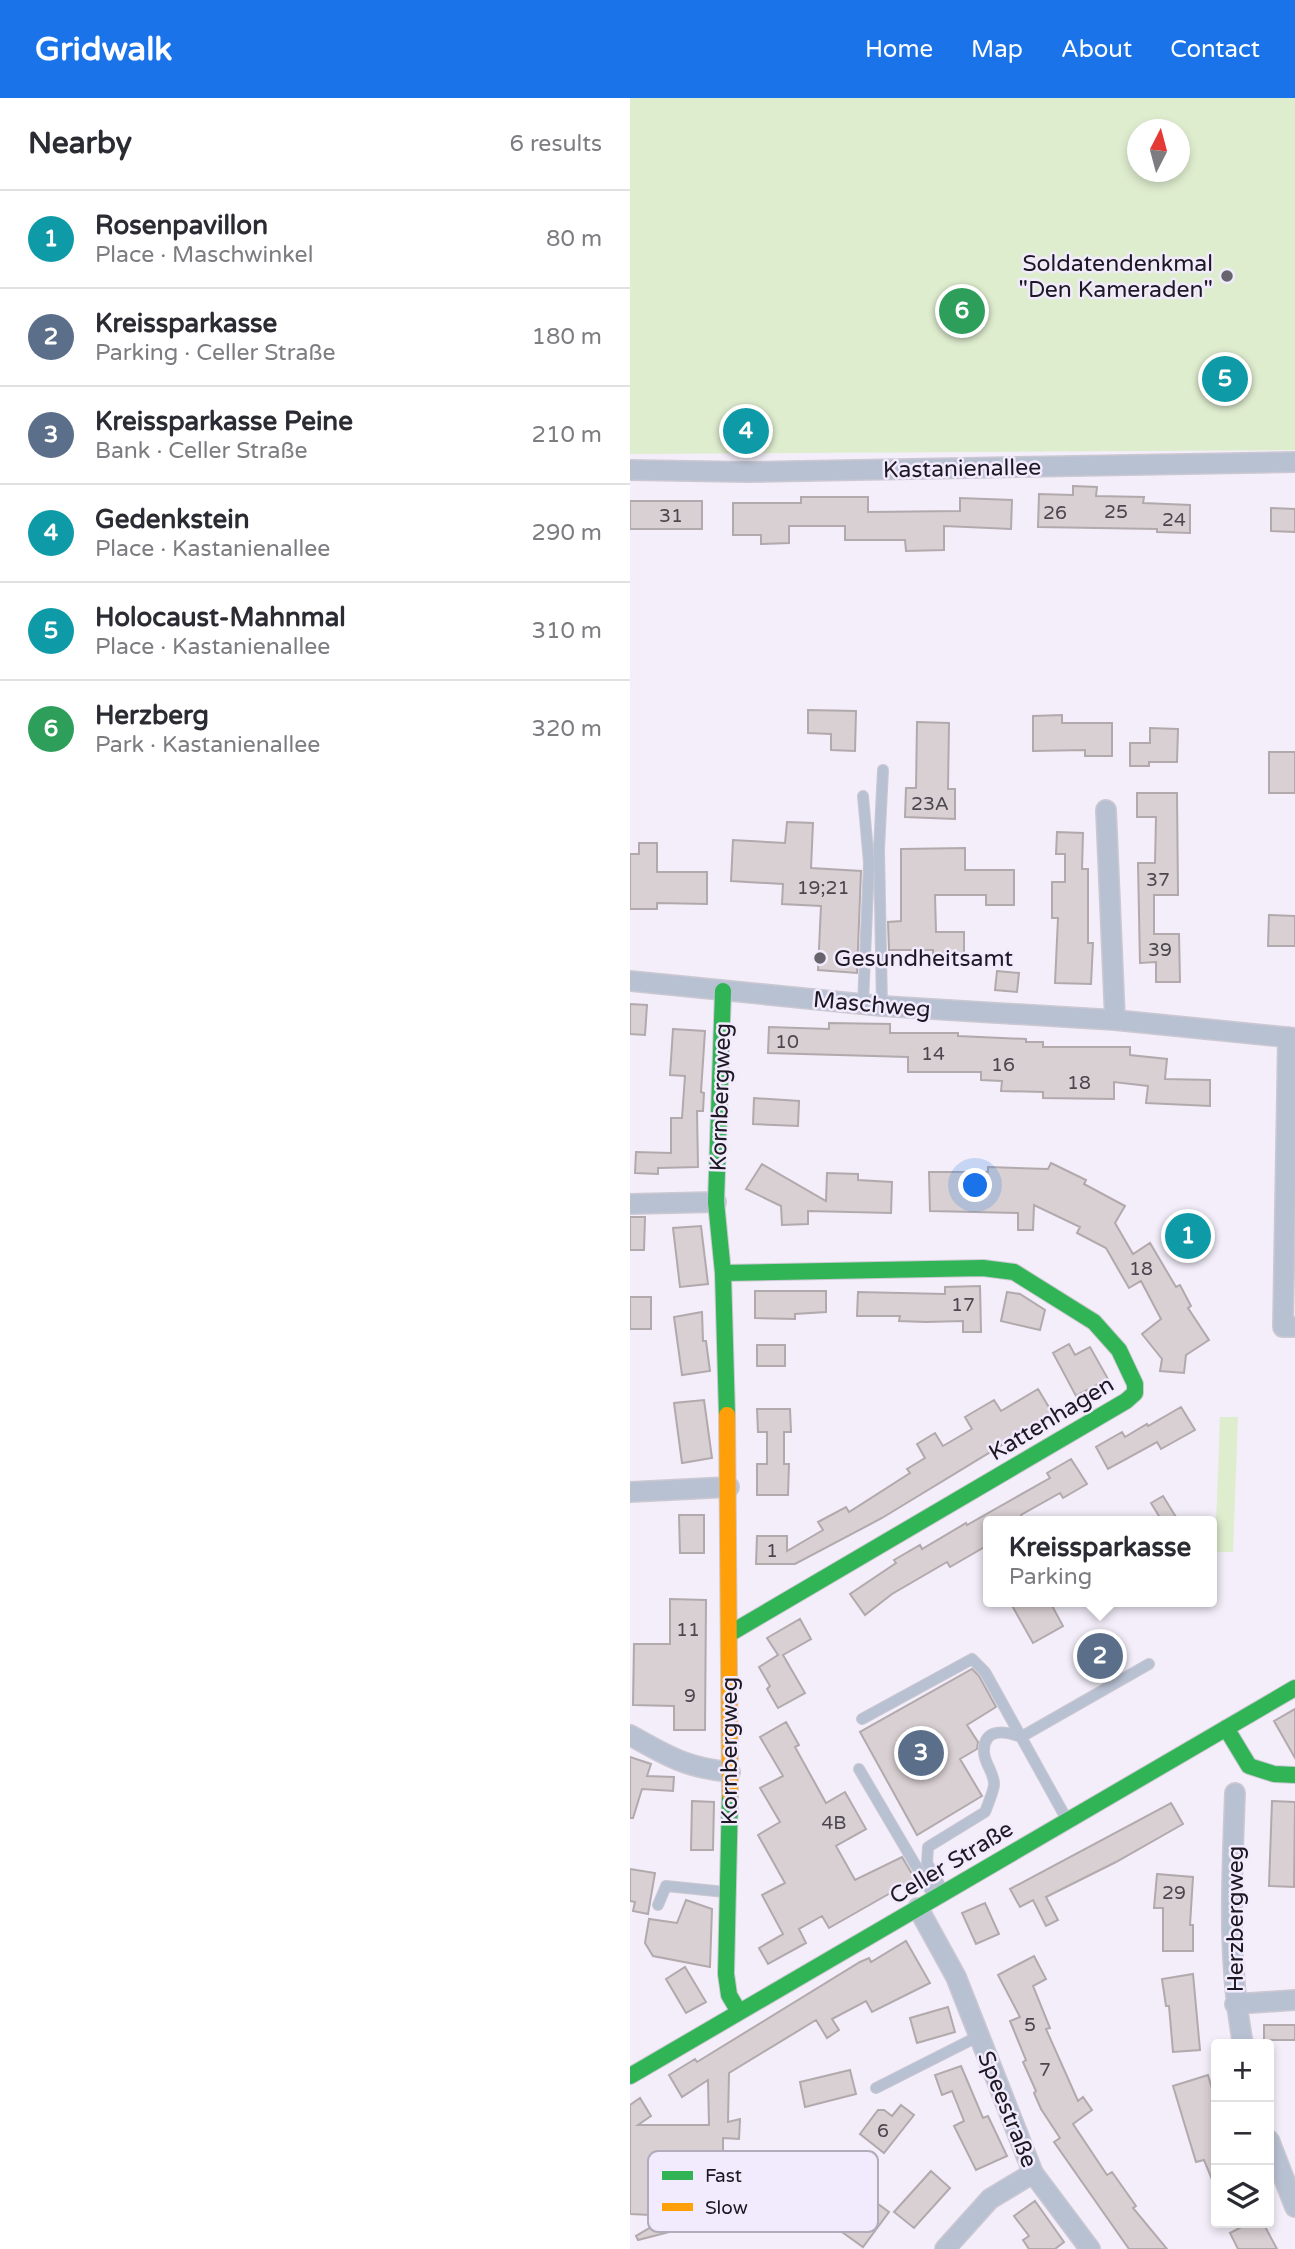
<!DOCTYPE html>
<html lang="en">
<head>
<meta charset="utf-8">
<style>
  :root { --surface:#fff; --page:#f7f7f7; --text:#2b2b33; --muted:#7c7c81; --line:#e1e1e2; --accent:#1a73e8 }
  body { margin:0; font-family:"Varela Round",sans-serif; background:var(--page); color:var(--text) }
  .controls { position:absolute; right:21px; bottom:21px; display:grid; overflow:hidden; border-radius:7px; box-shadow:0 4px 10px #0003 }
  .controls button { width:63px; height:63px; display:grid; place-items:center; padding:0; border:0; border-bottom:2px solid var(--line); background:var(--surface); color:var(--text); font:35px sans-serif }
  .compass { position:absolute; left:497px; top:21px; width:63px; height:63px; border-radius:50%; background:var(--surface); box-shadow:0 4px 10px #0003; rotate:6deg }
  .you { position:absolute; left:346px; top:1088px; width:24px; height:24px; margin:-18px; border:5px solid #fff; border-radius:50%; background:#1a73e8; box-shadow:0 0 0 10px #1a73e833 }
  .badge { display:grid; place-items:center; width:46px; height:46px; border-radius:50%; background:var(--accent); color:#fff; font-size:23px; font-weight:700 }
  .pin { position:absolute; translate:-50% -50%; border:4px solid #fff; box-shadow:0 2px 7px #0006 }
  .popup { position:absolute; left:353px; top:1418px; width:234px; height:91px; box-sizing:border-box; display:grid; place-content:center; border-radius:7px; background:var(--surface); filter:drop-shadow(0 2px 5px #0005); font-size:23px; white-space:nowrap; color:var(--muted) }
  .popup b { font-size:26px; color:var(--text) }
  .popup::after { content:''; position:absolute; left:50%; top:100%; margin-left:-14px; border:14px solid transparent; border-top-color:var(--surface) }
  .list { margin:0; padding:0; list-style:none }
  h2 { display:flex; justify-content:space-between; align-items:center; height:91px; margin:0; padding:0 28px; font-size:30px }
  h2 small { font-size:23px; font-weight:400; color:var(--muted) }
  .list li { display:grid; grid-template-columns:46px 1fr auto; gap:21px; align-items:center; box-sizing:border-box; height:98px; padding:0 28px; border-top:2px solid var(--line) }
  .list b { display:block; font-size:26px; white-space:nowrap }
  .list p { margin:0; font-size:23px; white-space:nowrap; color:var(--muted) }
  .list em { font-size:23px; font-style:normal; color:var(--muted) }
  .icon { flex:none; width:38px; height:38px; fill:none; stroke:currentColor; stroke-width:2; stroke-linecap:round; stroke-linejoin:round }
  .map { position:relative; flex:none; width:665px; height:2151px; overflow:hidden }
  header { display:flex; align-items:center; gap:42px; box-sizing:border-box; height:98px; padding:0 35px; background:var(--accent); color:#fff }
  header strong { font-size:33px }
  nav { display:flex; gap:38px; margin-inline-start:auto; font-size:24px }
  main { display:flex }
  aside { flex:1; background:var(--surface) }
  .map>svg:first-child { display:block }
  .green { fill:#dfedcf; fill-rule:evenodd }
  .building { fill:#d9d0d3; stroke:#b2a9ad; stroke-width:2 }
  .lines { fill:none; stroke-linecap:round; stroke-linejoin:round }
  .lane-casing { stroke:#ccc8d2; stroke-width:12 }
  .street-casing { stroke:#ccc8d2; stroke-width:22 }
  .fast-casing { stroke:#ccc8d2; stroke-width:18 }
  .slow-casing { stroke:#ccc8d2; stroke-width:18 }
  .lane { stroke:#b8c1d2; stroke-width:10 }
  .street { stroke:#b8c1d2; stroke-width:19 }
  .fast { stroke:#30b455; stroke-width:16 }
  .slow { stroke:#ff9f0a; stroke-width:16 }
  .poi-dot { fill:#68646e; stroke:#f2eafd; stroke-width:2.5 }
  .labels { text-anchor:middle; stroke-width:5; stroke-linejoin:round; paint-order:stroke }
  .number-label { font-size:19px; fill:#4c474f }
  .poi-label { font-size:23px; fill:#1d1923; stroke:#f2eafd; text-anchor:end }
  .street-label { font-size:23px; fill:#1d1923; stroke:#f2eafd }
  .key { fill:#f2eafd; stroke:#b2abbc; stroke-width:2 }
  .key-label { font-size:19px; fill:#1d1923 }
</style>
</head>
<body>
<header>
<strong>Gridwalk</strong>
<nav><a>Home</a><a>Map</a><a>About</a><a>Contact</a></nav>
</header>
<main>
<aside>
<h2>Nearby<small>6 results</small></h2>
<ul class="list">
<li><span class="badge" style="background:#0f9aa8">1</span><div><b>Rosenpavillon</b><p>Place · Maschwinkel</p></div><em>80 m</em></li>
<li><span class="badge" style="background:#5c6f8a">2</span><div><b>Kreissparkasse</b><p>Parking · Celler Straße</p></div><em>180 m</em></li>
<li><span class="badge" style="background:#5c6f8a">3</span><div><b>Kreissparkasse Peine</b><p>Bank · Celler Straße</p></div><em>210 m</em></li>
<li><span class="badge" style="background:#0f9aa8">4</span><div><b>Gedenkstein</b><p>Place · Kastanienallee</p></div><em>290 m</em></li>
<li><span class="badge" style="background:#0f9aa8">5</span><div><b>Holocaust-Mahnmal</b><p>Place · Kastanienallee</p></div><em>310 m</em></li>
<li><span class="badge" style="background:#2e9e5b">6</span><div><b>Herzberg</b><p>Park · Kastanienallee</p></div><em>320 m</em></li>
</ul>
</aside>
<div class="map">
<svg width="665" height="2151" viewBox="0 0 665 2151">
  <rect width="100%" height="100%" fill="#f3eef9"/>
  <path class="green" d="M0,0H665V352L0,356ZM508,32H550V74H508Z
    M590,1319H608L603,1454H585Z"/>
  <path class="building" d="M443,388L467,389L466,398L514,399L513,405L560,407V435L527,434V431L408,429L409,396L443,397Z
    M171,399H238V414L330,413V400L382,402L381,431L314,428V452L276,453L275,442H215V428H159V445L131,446V437H103V405H171Z
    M0,403H72V431H0Z
    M641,410L665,411V434L641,433Z
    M178,612L226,613L225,653L201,652V636L178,635Z
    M432,617V625H482V658H455V652L403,653V618Z
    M287,624L319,625L318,691H325V721L275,719L276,690H286Z
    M520,630L548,631L547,664H519V668H500V645H520Z
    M639,654H665V695H639Z
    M507,695H547L548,797H524V836H549L550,884H526V864L510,865L508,765H525L526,719H507Z
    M157,724L183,725L181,770L231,773L227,875L188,872L191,808L152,806L153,786L101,783L103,742L155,745Z
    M427,734L453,735L452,771H458V845H463L461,886L425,885L428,820H422V784H435V756H426Z
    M9,745H27V774H77V806L27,805V811H0V756H9Z
    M335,750V772H384V807H356V797H305L306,834H334V859H303V852H259L258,824L271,823V751Z
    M639,817L665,818V848H638Z
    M367,873L389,875L387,894L365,892Z
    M0,906L17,907L15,937L0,936Z
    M199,925L260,926V935H328V938L396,941V944H413V949H500V957L537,961L535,981L580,982V1008L516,1005L518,988L484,984V1001L413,1000V994L371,993L372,983L351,982V974H278V959L138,955L139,929L199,931Z
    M43,931L75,933L71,994L74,995L73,1013H67L68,1069L28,1070V1076L5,1075L6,1054L41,1055V1020H52L55,978L40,977Z
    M124,1000L169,1003L168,1028L123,1026Z
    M421,1065L456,1082L454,1086L495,1108L485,1125L503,1156L520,1145L546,1189L550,1187L561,1208L558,1210L579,1242L556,1257L554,1275L530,1273L532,1261L512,1236L531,1221L511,1183L499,1190L476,1150L447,1135L450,1129L404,1107L403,1132H388V1115L300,1113L299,1074H358V1069L418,1071Z
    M132,1066L196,1103L197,1075L228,1076V1082L262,1084L261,1115L178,1113V1126L152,1127L151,1108L116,1091Z
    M0,1119H15L14,1152H0Z
    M71,1128L78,1186L50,1189L43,1130Z
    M350,1188L351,1234H333V1223L296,1224L269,1223L270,1218H227L228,1194L315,1196V1189Z
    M125,1193H196V1214L165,1216V1221L125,1220Z
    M377,1194L390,1196L415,1212L410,1232L371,1223Z
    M0,1199H21V1231H0Z
    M72,1214L73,1243H76L80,1273L52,1277L44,1219Z
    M439,1246L445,1257L460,1249L478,1281L446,1298L423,1255Z
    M127,1247H155V1268H127Z
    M408,1291L423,1316L252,1420L165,1466H126L127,1438H157V1453L193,1432L188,1424L216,1409L219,1414L280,1375L277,1371L295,1360L287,1346L305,1335L313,1348L342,1331L335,1319L364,1302L371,1313Z
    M74,1302L82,1360L52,1365L44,1305Z
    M551,1309L565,1332L531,1351L527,1344L478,1371L466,1349L492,1334L495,1339L517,1326L518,1328Z
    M127,1311H160L161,1334H154V1366H159L158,1397H127V1366H137V1334H128Z
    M441,1361L457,1386L433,1400L430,1395L391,1417L394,1423H358V1447L320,1469L317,1464L262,1496L235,1517L220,1496L266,1465L264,1462L290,1447L292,1451L336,1425L337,1427L420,1380L417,1375Z
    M533,1398L546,1419L538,1423H532L521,1405Z
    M49,1417H74V1455H50Z
    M40,1501L76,1502L75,1632H44V1608L3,1607L4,1546H40Z
    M380,1504H420L433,1528L403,1545Z
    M170,1521L181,1541L153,1557L175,1595L148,1610L137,1591L140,1588L129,1569L148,1557L137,1540Z
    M342,1571L349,1578L366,1609L337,1627L348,1644L347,1651L330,1661L352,1698L287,1737L230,1634Z
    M665,1611V1660L644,1623Z
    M156,1624L169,1647L165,1649L196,1705L215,1694L236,1731L206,1748L225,1782L272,1759L285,1781L199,1830L192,1818L169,1831L176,1845L138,1866L129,1850L153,1836L132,1797L155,1785L128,1737L150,1724L130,1690L153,1678L130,1639Z
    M0,1659L21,1666L17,1678L44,1679L43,1693L12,1691L3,1720H0Z
    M62,1703L84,1704L83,1752H61Z
    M642,1703L665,1704L664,1789L639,1788Z
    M541,1705L553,1726L486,1764L416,1799L428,1822L416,1828L403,1802L390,1809L380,1791Z
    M0,1771L25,1775L18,1816L3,1813L5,1804L0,1803Z
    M527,1776L563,1779L560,1827H563V1853H533V1810H524Z
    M56,1802L82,1811L80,1869L23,1858L15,1845L19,1821L47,1825Z
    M355,1805L369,1836L346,1846L332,1815Z
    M276,1843L300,1885L242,1914L236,1903L202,1921L209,1932L197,1940L186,1922L99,1975L98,2024L110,2021L109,2041L93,2040V2071L49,2070V2076L21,2075L20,2117L0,2116V2007L10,2000L21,2018L8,2027H79L78,1982L52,1999L39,1977L65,1961L67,1964L230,1864L239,1860L241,1864Z
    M404,1858L416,1881L403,1888L420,1930L416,1931L448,2003L453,1999L462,2012L443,2026L477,2077L482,2074L506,2108L503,2110L537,2151H499L424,2044L430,2040L411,2011L404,1995L406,1993L393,1964L396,1962L380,1923L390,1919L368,1877Z
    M55,1869L76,1904L56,1915L36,1881Z
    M563,1876L570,1952L543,1954L539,1908H536L532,1881Z
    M318,1909L325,1934L287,1945L280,1920Z
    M634,1927H665V1942H634Z
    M331,1968L353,2020L358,2018L377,2058L346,2072L324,2028L334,2023L322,1993L312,1997L305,1977Z
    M220,1972L226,1996L175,2009L170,1984Z
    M578,1977L586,2005V2091L574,2062L566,2064L543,1988Z
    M271,2007L284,2017L254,2055L230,2036L248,2012H254L262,2018Z
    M171,2061L217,2095L222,2087L259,2114L233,2149L198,2124L203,2117L155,2082Z
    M301,2073L320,2090L284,2130L264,2114Z
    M405,2103L434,2144L425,2151H399L393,2142L399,2138L384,2118Z
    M40,2118L78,2119V2133H43L8,2142L6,2138Z
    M619,2125H633L647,2151H608L600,2135Z"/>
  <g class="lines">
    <defs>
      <path id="lane" d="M233,906L239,765L233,698
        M252,908L249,751L253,672
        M232,1621L342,1561L355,1574L436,1720
        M229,1671L303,1797
        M313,1793L297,1765L298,1749L355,1714C358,1706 363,1695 364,1687C365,1676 354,1665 354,1654C353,1629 376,1633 391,1639L519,1566
        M28,1807L36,1788L95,1794
        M246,1990L349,1938"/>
      <path id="street" d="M0,372L119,374L665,364
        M476,712L485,922
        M0,883L252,908L485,922L665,940
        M658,939L653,1229H665
        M0,1106L86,1104
        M0,1394L99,1389
        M0,1637C37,1658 57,1670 100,1674
        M605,1695C602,1781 597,1862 613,1946
        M288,1810L326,1879L403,2075L460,2151
        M605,1906L665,1902
        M639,2042L665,2109
        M315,2151L360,2101L403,2075"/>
      <path id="fast" d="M93,893L86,1104L93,1175L97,1317
        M93,1175L353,1170L384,1174L464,1224L489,1252L505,1286V1295L496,1303L99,1536
        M596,1630L619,1668L644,1676L665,1677
        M100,1696L96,1876L99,1897L109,1914
        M0,1978L665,1590"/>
      <path id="slow" d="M97,1317L100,1696"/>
    </defs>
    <use href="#lane" class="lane-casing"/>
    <use href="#street" class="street-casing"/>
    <use href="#fast" class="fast-casing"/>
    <use href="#slow" class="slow-casing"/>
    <use href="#lane" class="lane"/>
    <use href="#street" class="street"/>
    <use href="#fast" class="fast"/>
    <use href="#slow" class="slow"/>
  </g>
  <g class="poi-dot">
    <circle cx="597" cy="178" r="7"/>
    <circle cx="190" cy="860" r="7"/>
  </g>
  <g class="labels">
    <g class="number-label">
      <text x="486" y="420">25</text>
      <text x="425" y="421">26</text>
      <text x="41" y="424">31</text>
      <text x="544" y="428">24</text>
      <text x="300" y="712">23A</text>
      <text x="528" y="788">37</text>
      <text x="193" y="796">19;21</text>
      <text x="530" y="858">39</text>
      <text x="157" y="950">10</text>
      <text x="303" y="962">14</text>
      <text x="373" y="973">16</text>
      <text x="449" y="991">18</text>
      <text x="511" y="1177">18</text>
      <text x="333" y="1213">17</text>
      <text x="142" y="1459">1</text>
      <text x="58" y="1538">11</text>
      <text x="60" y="1604">9</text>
      <text x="204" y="1731">4B</text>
      <text x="544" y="1801">29</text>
      <text x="400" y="1933">5</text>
      <text x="415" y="1978">7</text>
      <text x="253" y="2039">6</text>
    </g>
    <g class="poi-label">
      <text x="583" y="173">Soldatendenkmal<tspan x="583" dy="26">"Den Kameraden"</tspan></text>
      <text x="204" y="868" text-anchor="start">Gesundheitsamt</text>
    </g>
    <g class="street-label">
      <text transform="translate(332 370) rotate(-1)" y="8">Kastanienallee</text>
      <text transform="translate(242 906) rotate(5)" y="8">Maschweg</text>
      <text transform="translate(90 999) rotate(-88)" y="8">Kornbergweg</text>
      <text transform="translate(421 1320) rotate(-31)" y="8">Kattenhagen</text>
      <text transform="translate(99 1653) rotate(-90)" y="8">Kornbergweg</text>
      <text transform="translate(321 1764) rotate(-31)" y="8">Celler Straße</text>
      <text transform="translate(605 1821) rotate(-90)" y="8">Herzbergweg</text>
      <text transform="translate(378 2011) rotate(68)" y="8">Speestraße</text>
    </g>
  </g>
  <rect x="18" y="2053" width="230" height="81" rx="10" class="key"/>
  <rect x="32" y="2073" width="31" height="9" fill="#30b455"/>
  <rect x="32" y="2105" width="31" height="8" fill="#ff9f0a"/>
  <g class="key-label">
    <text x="75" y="2084">Fast</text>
    <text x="75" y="2116">Slow</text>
  </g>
</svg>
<div class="controls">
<button>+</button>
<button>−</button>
<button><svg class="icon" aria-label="layers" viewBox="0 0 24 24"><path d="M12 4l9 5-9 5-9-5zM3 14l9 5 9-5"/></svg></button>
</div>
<svg class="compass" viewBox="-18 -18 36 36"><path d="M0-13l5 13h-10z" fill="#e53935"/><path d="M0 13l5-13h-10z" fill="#7c7c81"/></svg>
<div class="you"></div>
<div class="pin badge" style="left:558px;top:1138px;background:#0f9aa8">1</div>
<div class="pin badge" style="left:470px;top:1558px;background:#5c6f8a">2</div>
<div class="popup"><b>Kreissparkasse</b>Parking</div>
<div class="pin badge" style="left:291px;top:1655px;background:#5c6f8a">3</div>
<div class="pin badge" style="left:116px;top:333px;background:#0f9aa8">4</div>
<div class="pin badge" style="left:595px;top:281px;background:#0f9aa8">5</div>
<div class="pin badge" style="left:332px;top:213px;background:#2e9e5b">6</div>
</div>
</main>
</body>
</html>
